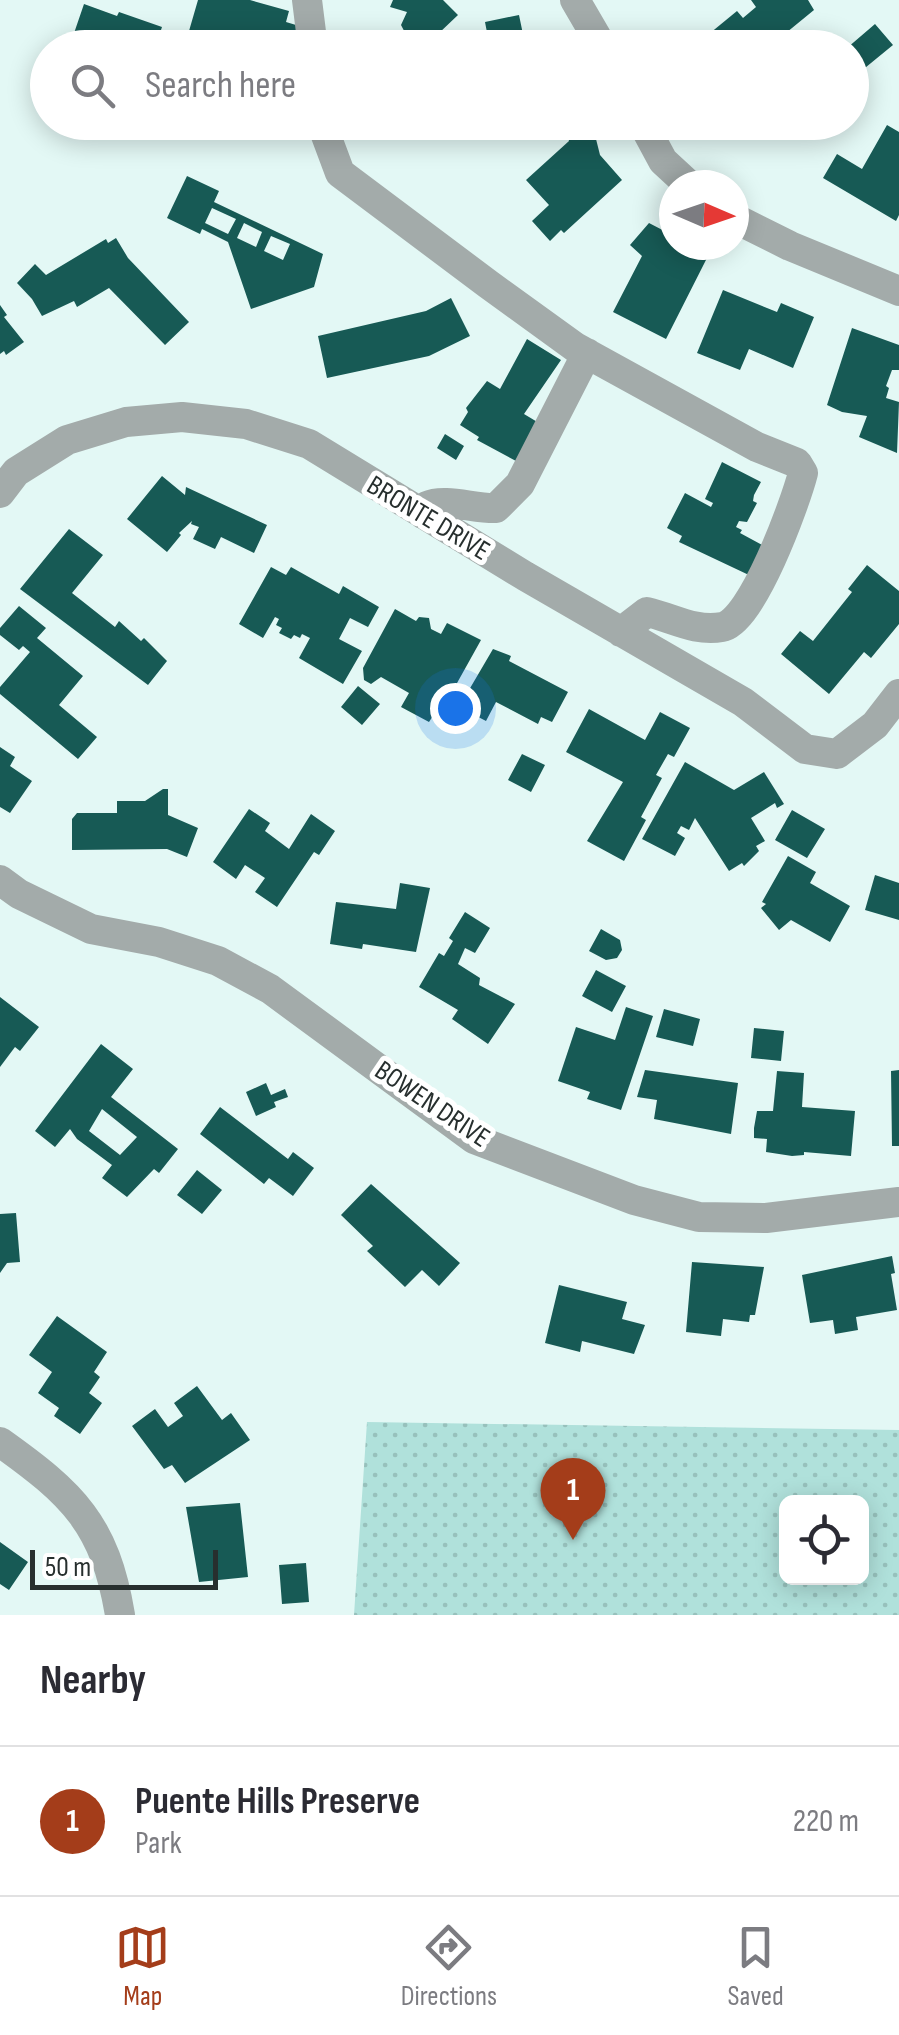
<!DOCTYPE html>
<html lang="en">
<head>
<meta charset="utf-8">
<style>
  :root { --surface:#fff; --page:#f2f2f3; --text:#2b2b33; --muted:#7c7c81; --line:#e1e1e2; --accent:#a43d1a }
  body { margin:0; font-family:"Sofia Sans Condensed",sans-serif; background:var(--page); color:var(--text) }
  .controls { position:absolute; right:30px; bottom:30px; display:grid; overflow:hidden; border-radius:15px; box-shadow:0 5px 25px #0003 }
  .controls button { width:90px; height:90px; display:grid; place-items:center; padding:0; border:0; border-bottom:2px solid var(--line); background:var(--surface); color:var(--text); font:50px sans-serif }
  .compass { position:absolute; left:659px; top:170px; width:90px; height:90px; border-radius:50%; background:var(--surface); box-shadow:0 5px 25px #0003; rotate:92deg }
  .scale { position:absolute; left:30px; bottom:25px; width:188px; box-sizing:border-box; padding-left:10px; border:5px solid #272f2e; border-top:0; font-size:28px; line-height:35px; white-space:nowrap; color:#272f2e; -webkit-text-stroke:8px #fff; paint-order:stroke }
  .you { position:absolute; left:455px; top:708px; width:35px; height:35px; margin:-25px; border:8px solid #fff; border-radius:50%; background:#1a73e8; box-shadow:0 0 0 15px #1a73e833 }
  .badge { display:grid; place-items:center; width:65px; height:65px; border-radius:50%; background:var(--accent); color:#fff; font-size:32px; font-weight:700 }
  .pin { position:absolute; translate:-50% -82px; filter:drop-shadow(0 2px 5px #0008) }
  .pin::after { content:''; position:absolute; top:52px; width:35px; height:30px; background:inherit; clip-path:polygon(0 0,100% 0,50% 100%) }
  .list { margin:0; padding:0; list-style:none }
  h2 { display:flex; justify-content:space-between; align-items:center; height:130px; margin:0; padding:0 40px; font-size:42px }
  h2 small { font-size:32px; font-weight:400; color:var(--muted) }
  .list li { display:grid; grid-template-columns:65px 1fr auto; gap:30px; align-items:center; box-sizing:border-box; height:150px; padding:0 40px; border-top:2px solid var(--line) }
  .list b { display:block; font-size:38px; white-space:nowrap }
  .list p { margin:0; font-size:32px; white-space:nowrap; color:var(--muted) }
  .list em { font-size:32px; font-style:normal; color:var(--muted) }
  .icon { flex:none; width:55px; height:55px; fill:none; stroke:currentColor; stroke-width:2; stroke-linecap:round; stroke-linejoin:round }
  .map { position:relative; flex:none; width:899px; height:1615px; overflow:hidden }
  .search { position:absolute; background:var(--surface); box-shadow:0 5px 25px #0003; left:30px; right:30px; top:30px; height:110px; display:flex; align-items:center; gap:25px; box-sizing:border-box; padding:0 35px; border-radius:55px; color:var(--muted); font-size:38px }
  .sheet { height:280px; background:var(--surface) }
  nav { display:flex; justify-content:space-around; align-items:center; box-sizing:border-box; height:140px; border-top:2px solid var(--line); background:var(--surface); font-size:28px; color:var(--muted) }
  nav a { display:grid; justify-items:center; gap:5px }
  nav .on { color:var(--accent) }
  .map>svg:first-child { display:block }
  .park { fill:url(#park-dots); fill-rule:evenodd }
  .building { fill:#175a55; fill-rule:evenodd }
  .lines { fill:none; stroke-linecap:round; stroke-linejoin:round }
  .minor { stroke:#a3abaa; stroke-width:30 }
  .labels { text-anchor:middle; stroke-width:10; stroke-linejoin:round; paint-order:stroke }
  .street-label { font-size:28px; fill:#272f2e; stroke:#fff }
</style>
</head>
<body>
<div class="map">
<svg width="899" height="1615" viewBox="0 0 899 1615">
  <defs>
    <pattern id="park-dots" width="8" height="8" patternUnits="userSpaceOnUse" patternTransform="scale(2.5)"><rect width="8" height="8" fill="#b0e1db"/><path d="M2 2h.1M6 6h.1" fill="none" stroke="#97c1bc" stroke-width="1.8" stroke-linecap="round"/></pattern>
  </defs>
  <rect width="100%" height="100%" fill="#e3f8f5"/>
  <path class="park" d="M367,1422L899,1430V1615H354ZM786,1502H862V1578H786Z"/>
  <path class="building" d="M198,0H250L289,11L286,22L296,25L300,35L296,48H215L218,39L189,31Z
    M393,0H443L458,15L438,34L435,32L413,48L401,25L407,12L390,7Z
    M751,0H808L814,10L781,37L777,31L764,42L769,48H702L698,43L737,11L743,18L756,7Z
    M84,4L117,16L119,12L162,27L155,48H85L71,42Z
    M519,15L525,44L490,48L485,22Z
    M875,24L893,45L860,72L852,62V48H847Z
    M474,39L476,48H443V46Z
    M887,125L899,132V215L896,221L823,178L837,154L862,169Z
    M593,127L600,155L622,180L564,233L561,230L550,241L532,221L549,205L526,180L569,141L567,133Z
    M187,176L219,191L214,202L323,254L314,287L251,309L228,242L202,229L200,234L167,218ZM212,208L236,219L228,234L205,223ZM244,223L262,232L256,247L237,238ZM271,236L290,244L283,260L264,251Z
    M649,223L674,236V245H692L709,254L666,339L613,312L642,256L630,245Z
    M116,238L128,258L189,322L165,345L109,288L77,307L74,301L42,316L32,299L17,283L35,264L46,275L106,239L108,243Z
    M723,290L777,312L781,303L814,317L793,368L749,349L740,370L697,353Z
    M451,298L470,336L429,356L327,378L318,336L426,311Z
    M0,305L7,315L4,317L24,342L6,355L4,351L0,354Z
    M852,328L899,345V370H892L886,386L889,388L886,398L899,402L897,453L859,437L867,416L842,412L827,405Z
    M527,339L561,360L524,414L539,423L516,461L477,440L479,437L460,425L468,412L466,408L487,381L500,389Z
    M445,434L464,446L456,460L437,448Z
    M722,462L761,482L754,495L753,501L757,503L747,522L739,521L736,527L742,530L740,533L766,547L751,576L679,542L682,536L667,528L685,493L711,507L713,503L705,499Z
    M162,476L185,495L186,487L267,525L254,553L221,537L215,549L193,539L199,527L191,524L192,521L179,533L181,535L167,552L127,519Z
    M69,529L103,555L72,593L115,627L119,621L141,641L144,638L167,661L148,685L20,589Z
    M867,565L899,591V624L871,658L864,652L829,694L781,654L800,631L813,641L852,592L848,589Z
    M271,567L286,575L291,567L339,594L343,586L379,607L368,627L350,618L339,639L362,651L343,684L299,658L310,638L302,634L300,638L294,635L291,639L279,633L282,628L276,625L279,619L275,617L263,638L239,624Z
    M19,606L46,628L37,638L83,676L59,705L97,737L78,759L0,694V687L30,652L23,646L19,650L0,635V628Z
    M395,609L416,621L419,617L429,618L431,629L441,634L447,623L481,640L442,710L438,708L429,722L401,707L409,693L381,677L371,684L364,680L363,668Z
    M493,649L511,656L509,661L568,692L552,722L541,717L538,724L496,702L486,721L459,707Z
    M358,686L380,704L362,725L341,707Z
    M589,709L645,740L660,712L690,728L674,757L668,754L656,775L662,778L641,817L646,820L624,861L587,841L623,782L566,752Z
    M0,747L15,757L10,766L32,781L10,813L0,807Z
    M522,754L545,765L531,792L508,780Z
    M685,762L734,790L764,772L784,804L777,808L775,803L751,818L765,841L756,846L759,851L744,866L742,863L729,871L695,818L689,830L681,826L677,833L685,838L675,856L642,839Z
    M163,789H168V815L198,828L187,857L167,849L72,850V819L77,813H117V801H145Z
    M249,809L270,823L265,831L289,849L311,814L335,831L319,855L314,852L277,907L255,892L265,878L245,865L236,879L213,862Z
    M792,810L825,829L807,858L775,840Z
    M788,856L816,872L810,883L850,906L830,942L791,920L779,930L761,908L766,904L762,902Z
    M875,875L899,883V920L865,910Z
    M400,883L430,888L416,952L363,944L362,949L330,944L336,902L396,909Z
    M465,912L490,928L475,953L465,948L458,964L480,978L479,985L515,1004L488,1044L452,1019L458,1010L419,987L439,953L444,956L453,941L449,938Z
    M601,929L620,940L622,950L617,958L606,960L589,951Z
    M596,970L626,986L612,1012L582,996Z
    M0,997L39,1027L20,1051L15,1047L0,1067Z
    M626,1007L653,1016L621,1110L587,1099L590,1092L558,1081L576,1027L615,1040Z
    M664,1009L700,1019L693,1046L656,1037Z
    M754,1028L784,1031L781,1061L751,1058Z
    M101,1044L133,1069L111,1097L178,1149L159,1173L154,1169L127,1197L102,1178L112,1165L77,1139L70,1129L55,1147L35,1131ZM102,1109L137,1137L120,1155L89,1131Z
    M645,1070L738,1083L731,1134L654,1119L657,1100L637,1097Z
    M899,1070V1146H892L891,1071Z
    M777,1071L804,1073L802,1107L855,1111L851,1156L804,1152V1155L792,1156L766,1152L767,1139L754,1138V1128L757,1111H773Z
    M266,1083L271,1095L285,1089L288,1097L274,1102L276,1107L256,1116L246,1092Z
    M220,1107L288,1159L293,1152L314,1168L293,1196L269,1178L264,1184L200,1134Z
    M197,1170L222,1190L202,1214L177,1195Z
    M371,1184L460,1263L439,1286L422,1270L405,1287L367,1251L373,1246L341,1215Z
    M16,1213L20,1262L7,1263L0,1273V1214Z
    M892,1256L895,1273L891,1274L897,1310L856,1317L858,1330L835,1334L833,1320L810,1323L802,1275Z
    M692,1262L764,1267L755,1315H750L749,1322L723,1319L721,1336L686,1332Z
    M559,1285L627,1302L622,1319L645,1325L634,1354L582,1341L580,1352L545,1343Z
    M57,1316L107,1352L94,1372L100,1377L89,1393L102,1403L80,1434L54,1416L59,1408L38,1393L52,1372L29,1355Z
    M197,1386L222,1420L231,1413L250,1440L185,1483L172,1465L164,1469L132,1426L155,1409L168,1427L183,1416L174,1403Z
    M240,1503L248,1577L199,1582L186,1507Z
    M0,1542L28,1562L9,1590L0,1584Z
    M306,1563L309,1602L282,1604L279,1565Z"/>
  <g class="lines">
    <path class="minor" d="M307,0L313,48
      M575,0L603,48
      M321,122L340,173L488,284L575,347L757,447L797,463L803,473C795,504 752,622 722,627C695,632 673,618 647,612L621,632
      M642,122L663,161L689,185
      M734,218L790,246L899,291
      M0,493L16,472L67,440L126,422L182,417L246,424L309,444L525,576L743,702L805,749L837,754L875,725L899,694
      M423,514L427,506C445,498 475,509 496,508L520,484L587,353
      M0,880L19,894L91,929L159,942L218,961L270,989L474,1139L634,1200L699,1217L766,1218L899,1202
      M0,1442C73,1494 105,1524 120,1615"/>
  </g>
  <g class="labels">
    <g class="street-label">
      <text transform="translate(429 517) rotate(31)" y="10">BRONTE DRIVE</text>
      <text transform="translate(433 1103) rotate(34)" y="10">BOWEN DRIVE</text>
    </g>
  </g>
</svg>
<div class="controls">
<button><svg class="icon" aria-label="locate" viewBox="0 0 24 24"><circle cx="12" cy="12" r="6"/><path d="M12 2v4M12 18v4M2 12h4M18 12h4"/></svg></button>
</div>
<svg class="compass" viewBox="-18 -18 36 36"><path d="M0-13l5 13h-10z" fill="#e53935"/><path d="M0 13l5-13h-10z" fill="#7c7c81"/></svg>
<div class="scale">50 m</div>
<div class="you"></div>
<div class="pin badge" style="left:573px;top:1540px">1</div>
<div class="search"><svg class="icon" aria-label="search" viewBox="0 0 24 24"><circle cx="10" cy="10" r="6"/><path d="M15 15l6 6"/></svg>Search here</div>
</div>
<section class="sheet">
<h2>Nearby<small></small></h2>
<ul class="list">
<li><span class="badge">1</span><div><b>Puente Hills Preserve</b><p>Park</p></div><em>220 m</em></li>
</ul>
</section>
<nav>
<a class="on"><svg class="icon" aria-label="map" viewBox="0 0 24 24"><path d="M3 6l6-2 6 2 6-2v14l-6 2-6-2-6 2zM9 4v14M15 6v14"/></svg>Map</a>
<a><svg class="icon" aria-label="directions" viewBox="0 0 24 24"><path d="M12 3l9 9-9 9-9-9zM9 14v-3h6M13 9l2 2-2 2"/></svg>Directions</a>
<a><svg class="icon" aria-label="saved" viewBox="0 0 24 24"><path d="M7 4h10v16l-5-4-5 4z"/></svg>Saved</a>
</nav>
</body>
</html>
